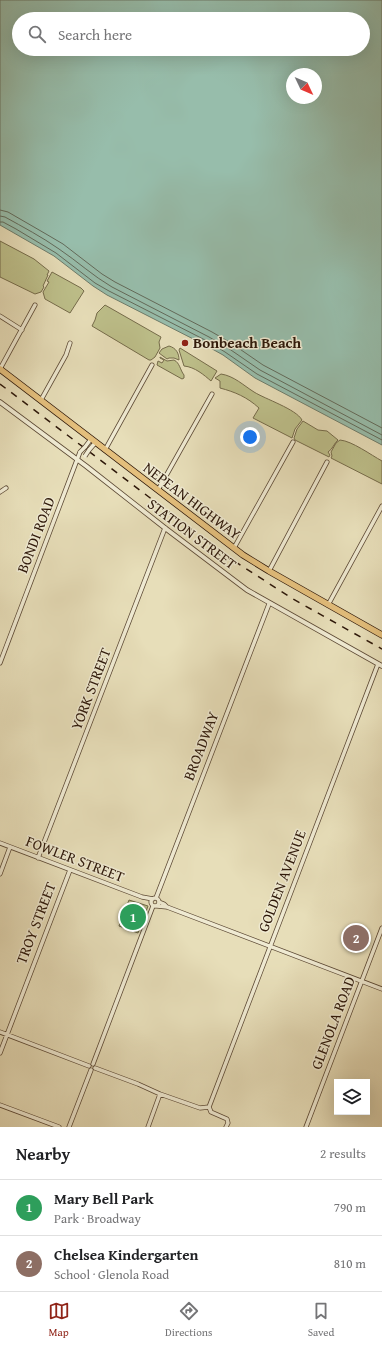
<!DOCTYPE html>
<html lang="en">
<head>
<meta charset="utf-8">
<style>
  :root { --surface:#fff; --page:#f6f6f6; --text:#202124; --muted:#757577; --line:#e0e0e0; --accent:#8f2418 }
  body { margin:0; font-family:"Gentium Book Plus",serif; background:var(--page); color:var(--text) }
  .controls { position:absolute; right:12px; bottom:12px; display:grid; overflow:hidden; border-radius:0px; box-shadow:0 4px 16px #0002 }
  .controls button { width:36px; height:36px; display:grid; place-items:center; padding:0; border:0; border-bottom:1px solid var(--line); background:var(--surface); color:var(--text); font:20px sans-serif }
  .compass { position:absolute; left:286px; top:68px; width:36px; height:36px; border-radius:50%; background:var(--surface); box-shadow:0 4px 16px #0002; rotate:134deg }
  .you { position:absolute; left:250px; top:437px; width:14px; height:14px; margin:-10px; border:3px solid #fff; border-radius:50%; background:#1a73e8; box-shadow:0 0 0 6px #1a73e833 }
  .badge { display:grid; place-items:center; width:26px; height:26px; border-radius:50%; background:var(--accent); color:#fff; font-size:13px; font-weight:700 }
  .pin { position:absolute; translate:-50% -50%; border:2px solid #fff; box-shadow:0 1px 4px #0006 }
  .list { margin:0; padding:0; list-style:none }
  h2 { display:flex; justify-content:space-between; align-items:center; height:52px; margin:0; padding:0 16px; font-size:17px }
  h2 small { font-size:13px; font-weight:400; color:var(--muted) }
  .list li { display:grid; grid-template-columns:26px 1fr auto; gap:12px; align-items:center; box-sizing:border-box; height:56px; padding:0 16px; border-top:1px solid var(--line) }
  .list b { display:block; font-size:15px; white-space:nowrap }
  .list p { margin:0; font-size:13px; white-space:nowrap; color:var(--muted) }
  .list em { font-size:13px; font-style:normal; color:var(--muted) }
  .icon { flex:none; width:22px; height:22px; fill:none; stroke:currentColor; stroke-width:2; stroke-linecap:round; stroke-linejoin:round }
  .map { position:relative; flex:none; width:382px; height:1127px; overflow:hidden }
  .search { position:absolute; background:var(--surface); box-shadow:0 4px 16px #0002; left:12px; right:12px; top:12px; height:44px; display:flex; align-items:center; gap:10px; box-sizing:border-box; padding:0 14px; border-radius:22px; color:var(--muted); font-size:15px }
  .sheet { height:164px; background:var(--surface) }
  nav { display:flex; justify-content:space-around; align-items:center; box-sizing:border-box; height:56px; border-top:1px solid var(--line); background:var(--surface); font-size:11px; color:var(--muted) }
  nav a { display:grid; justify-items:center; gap:2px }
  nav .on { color:var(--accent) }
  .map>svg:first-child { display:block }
  .green { fill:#bdbf8a; stroke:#756b4a }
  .water { fill:#97bdab; stroke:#6d7b6a; fill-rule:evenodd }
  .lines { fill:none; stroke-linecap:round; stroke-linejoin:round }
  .shore { stroke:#626a5a; stroke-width:1 }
  .minor-casing { stroke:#5c4935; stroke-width:5 }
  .tertiary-casing { stroke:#5c4935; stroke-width:5.5 }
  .trunk-casing { stroke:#2d1709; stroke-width:7 }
  .minor { stroke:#efead2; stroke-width:3.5 }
  .tertiary { stroke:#efead2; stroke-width:4 }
  .trunk { stroke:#e4bf7c; stroke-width:5.5 }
  .rail { stroke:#2d1709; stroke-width:1.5; stroke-dasharray:7 7; stroke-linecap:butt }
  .minor-bridge-casing { stroke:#5c4935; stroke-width:5; stroke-linecap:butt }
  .minor-bridge { stroke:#efead2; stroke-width:3.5 }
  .poi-dot { fill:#8f2418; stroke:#efead2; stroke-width:1.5 }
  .labels { text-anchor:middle; stroke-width:3; stroke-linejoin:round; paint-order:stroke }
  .poi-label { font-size:15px; font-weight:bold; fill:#2d1709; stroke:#efead2; text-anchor:start }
  .street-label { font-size:15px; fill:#2d1709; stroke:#efead2 }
</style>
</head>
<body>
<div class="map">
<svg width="382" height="1127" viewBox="0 0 382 1127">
  <rect width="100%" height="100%" fill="#e7deb9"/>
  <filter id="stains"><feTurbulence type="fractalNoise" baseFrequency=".005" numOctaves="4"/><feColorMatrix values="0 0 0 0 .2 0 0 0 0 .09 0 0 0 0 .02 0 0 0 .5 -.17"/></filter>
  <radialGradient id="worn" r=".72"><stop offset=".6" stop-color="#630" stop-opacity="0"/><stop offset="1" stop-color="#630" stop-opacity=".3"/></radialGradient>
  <path class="green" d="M0,241L34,259L49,271L47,275H48L43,286L44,287L41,292L35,294L0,277Z
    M52,272L81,288L84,291L70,313L45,299L43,292L49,282L47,281Z
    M105,305L161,337L159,342L160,348L155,357L151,360H149L92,326L95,320L97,313Z
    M169,346C176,348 179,353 179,360L174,358H169L167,359L159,353L162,349Z
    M180,348L217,371L211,381C204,375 195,367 184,366L179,350Z
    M160,357L167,361L174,360C180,363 180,370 184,375V378L182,379L157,365L158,361L162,363L164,360L160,358Z
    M221,374C234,376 243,385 254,392C265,399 296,409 302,420L295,429L292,438L253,418L259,408C247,397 235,392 220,388V381L215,378Z
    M303,421L318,430L327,431L338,440C334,443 333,449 328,452L330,455L329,457L295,440L294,438L297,429Z
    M340,440C352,441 371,455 382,461V484L331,458L332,456L331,452L336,443Z
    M129,900L148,906L138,933L119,926Z"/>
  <path class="water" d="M0,0H382V445L255,378L223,355L205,345L107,295L93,286L54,256L0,225ZM19,19H363V49H19ZM292,74H316V98H292Z"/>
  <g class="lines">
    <path class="shore" d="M0,210L8,212L46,234L63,244L102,274L115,282L212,332L231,343L263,365L382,428
      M0,216L5,217C23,227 42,237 59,249C77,261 93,276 112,287L209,337L228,348L260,370L382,435
      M0,222H3L16,229L56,253L95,283L109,291L207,341L225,352L257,374L382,440"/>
    <defs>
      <path id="minor" d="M0,316L22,330
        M0,369L35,305
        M41,400L66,355L70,343
        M85,447L91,439
        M89,450L96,442
        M105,450L152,365
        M158,490L212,394
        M0,492L6,488
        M234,548L293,442
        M269,571L327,462
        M328,605L382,506
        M0,663L80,452
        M0,843L142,897L153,899
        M38,858L165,528
        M0,874L10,847
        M156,898L269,604
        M151 902a4 4 0 1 1 8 0a4 4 0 1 1-8 0Z
        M159,902L164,904L167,907
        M157,906L167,907L382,989
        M0,1032L89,1066
        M0,1053L70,870
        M93,1064L153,906
        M95,1068L138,1084L160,1094L200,1108L209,1107
        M0,1105L59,1127
        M209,1107L378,664
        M209,1107L211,1112L227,1119L228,1123L226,1127
        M69,1127L91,1070
        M148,1127L160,1094
        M306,1127L382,928"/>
      <path id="tertiary" d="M0,402L86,466L165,528L247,590L382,666"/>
      <path id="trunk" d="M0,369L243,555L269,571L382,635"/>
    </defs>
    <use href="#minor" class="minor-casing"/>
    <use href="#tertiary" class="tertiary-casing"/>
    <use href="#trunk" class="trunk-casing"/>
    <use href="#minor" class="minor"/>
    <use href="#tertiary" class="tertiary"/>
    <use href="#trunk" class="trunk"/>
    <path class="rail" d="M0,384L228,557L293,599L382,649"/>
    <defs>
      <path id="minor-bridge" d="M80,452L85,447
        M85,456L89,450"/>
    </defs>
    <use href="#minor-bridge" class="minor-bridge-casing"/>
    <use href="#minor-bridge" class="minor-bridge"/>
  </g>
  <circle class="poi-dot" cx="185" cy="343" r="4"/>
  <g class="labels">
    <g class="poi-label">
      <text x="193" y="348">Bonbeach Beach</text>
    </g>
    <g class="street-label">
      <text transform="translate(192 501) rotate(37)" y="5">NEPEAN HIGHWAY</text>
      <text transform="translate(192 534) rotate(37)" y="5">STATION STREET</text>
      <text transform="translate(36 535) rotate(-69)" y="5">BONDI ROAD</text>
      <text transform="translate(91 689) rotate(-69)" y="5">YORK STREET</text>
      <text transform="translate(201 746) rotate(-69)" y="5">BROADWAY</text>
      <text transform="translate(75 859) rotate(21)" y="5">FOWLER STREET</text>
      <text transform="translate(282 881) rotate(-69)" y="5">GOLDEN AVENUE</text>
      <text transform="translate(36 923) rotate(-69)" y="5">TROY STREET</text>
      <text transform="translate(333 1023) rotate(-69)" y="5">GLENOLA ROAD</text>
    </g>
  </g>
  <rect width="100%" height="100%" filter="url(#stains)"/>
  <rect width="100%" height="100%" fill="url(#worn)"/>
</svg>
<div class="controls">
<button><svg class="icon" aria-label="layers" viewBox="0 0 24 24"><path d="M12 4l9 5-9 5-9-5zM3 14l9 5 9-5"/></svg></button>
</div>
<svg class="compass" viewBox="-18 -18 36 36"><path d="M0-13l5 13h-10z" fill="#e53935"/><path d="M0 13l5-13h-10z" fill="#757577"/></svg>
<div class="you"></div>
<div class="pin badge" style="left:133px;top:917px;background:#2e9e5b">1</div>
<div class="pin badge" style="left:356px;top:938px;background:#8d6e63">2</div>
<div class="search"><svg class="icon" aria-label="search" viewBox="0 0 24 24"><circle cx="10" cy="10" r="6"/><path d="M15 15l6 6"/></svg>Search here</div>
</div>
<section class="sheet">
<h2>Nearby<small>2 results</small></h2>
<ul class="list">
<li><span class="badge" style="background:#2e9e5b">1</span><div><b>Mary Bell Park</b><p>Park · Broadway</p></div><em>790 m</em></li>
<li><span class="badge" style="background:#8d6e63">2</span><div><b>Chelsea Kindergarten</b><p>School · Glenola Road</p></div><em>810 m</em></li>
</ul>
</section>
<nav>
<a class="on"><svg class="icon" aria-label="map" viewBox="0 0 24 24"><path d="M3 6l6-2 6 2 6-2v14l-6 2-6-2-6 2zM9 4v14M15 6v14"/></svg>Map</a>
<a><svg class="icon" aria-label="directions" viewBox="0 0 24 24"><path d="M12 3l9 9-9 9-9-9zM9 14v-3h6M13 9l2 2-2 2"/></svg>Directions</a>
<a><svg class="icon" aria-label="saved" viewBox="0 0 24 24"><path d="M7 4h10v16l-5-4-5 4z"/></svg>Saved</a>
</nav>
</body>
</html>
